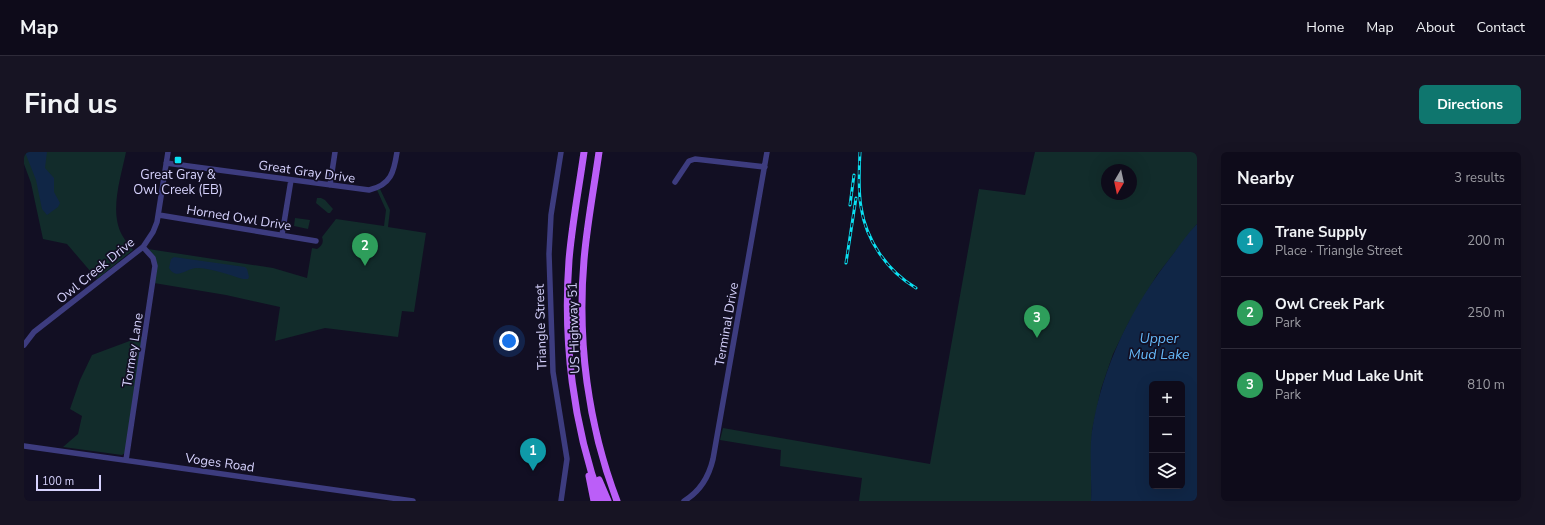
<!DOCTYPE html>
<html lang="en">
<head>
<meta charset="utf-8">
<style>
  :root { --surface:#0e0b1a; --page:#171423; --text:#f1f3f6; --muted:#9b9ba2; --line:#2e2b39; --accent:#0f766e }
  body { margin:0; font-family:"Nunito Sans",sans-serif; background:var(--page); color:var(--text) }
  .controls { position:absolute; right:12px; bottom:12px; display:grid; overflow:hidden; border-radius:6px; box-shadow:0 4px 16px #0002 }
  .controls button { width:36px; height:36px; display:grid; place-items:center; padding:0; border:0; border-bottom:1px solid var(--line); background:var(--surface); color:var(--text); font:20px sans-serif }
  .compass { position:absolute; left:1077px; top:12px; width:36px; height:36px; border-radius:50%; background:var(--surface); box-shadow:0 4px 16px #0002; rotate:189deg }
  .scale { position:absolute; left:12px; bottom:10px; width:65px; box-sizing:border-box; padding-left:4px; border:2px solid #d6d2fd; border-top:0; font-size:11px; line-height:14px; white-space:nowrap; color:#d6d2fd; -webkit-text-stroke:3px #120f23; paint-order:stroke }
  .you { position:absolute; left:485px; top:189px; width:14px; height:14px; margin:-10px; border:3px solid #fff; border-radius:50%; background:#1a73e8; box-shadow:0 0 0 6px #1a73e833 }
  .badge { display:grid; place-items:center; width:26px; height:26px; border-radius:50%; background:var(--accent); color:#fff; font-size:13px; font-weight:700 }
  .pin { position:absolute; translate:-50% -33px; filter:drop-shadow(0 1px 2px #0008) }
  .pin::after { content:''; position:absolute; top:21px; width:14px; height:12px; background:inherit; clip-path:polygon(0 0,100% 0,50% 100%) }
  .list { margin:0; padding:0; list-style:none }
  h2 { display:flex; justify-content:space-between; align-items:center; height:52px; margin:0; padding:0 16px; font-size:17px }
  h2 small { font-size:13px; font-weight:400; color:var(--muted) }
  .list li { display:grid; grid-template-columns:26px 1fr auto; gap:12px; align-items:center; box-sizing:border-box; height:72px; padding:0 16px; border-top:1px solid var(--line) }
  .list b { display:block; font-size:15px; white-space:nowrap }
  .list p { margin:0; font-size:13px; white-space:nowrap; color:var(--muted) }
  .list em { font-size:13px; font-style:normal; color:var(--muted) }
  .icon { flex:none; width:22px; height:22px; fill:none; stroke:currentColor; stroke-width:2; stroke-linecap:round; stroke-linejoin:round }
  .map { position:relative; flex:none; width:1173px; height:349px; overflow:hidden; border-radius:6px }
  header { display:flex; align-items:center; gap:24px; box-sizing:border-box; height:56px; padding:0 20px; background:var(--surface); border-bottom:1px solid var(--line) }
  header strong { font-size:19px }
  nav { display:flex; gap:22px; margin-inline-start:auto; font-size:14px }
  .intro { display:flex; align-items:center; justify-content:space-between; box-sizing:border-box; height:96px; padding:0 24px }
  h1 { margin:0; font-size:28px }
  .button { padding:10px 18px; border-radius:6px; background:var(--accent); color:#fff; font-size:14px; font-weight:700 }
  main { display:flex; gap:24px; padding:0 24px }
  aside { flex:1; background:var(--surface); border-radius:6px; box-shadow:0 4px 16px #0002 }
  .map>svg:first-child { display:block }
  .green { fill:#122c2b; fill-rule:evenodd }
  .water { fill:#102646; fill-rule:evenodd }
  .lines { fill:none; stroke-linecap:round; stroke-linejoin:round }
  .minor { stroke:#3d3c7f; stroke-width:5.5 }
  .major { stroke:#bb5ef8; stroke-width:7 }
  .rail-casing { stroke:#0ae0f1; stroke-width:3 }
  .rail { stroke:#120f23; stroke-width:1.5; stroke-dasharray:4.5; stroke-linecap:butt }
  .poi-dot { fill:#0ae0f1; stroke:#120f23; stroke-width:1.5 }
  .labels { text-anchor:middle; stroke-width:3.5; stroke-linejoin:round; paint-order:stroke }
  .street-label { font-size:13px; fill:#d6d2fd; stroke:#120f23 }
  .poi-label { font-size:13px; fill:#d6d2fd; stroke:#120f23 }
  .water-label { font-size:14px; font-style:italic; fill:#65b8f8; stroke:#120f23 }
</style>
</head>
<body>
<header>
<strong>Map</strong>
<nav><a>Home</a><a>Map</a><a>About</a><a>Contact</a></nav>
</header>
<div class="intro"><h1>Find us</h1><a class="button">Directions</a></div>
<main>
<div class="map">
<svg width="1173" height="349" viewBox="0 0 1173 349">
  <rect width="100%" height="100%" fill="#120f23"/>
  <path class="green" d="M0,0H102C97,25 85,59 98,83C101,89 106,93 109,98L73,127L43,92L19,87L7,31L0,12Z
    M1011,0H1173V72L1133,123L1105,170L1089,202L1077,237L1068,279L1067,349H835L838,326L756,314L757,298L696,288L699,276L906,312L955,37L1001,43ZM1083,18H1107V42H1083Z
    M356,37L366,58L364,75L402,81L390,160L378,159L374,185L301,176L251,189L256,155L202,143L130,131L133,116L124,97L249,116L283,126L288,96L293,97C298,94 300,90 298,85L312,67L360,74L362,58L353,38Z
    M293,46H297L301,48L309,57L306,61H304L292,51Z
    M271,66L286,68L284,77L270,74Z
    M119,184L101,301L98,303L39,295L54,282L58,264L46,257L56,228L68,203Z"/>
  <path class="water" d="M1,0H23L21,16L30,26V40L36,51L34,55L23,63L18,57L12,28Z
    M1173,72V349H1067C1068,326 1065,302 1068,279C1078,214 1109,152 1150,101C1157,91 1164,81 1173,72ZM1128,232H1158V334H1128Z
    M150,105L221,115L223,117L225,125L224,127H219C205,123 187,116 173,116C162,116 153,129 145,116L147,107Z"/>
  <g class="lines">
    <path class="minor" d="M142,11L345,38C367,33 370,20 373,0
      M651,30L665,9L671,7L741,15
      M306,33L311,0
      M135,63L292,89
      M258,83L267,28
      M0,193L10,180L119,95L129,80L133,70L144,0
      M0,294L389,349
      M102,308L131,114L129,106L119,95
      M537,349L543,307L529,220L525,102L527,63L537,0
      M660,349C677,339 685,324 689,307L743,0"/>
    <path class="major" d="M560,0C555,36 548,72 545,108C539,189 549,273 577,349
      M575,0C570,36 563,72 560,108C553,189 564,273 593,349
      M565,324L570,349
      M575,328L584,349"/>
    <defs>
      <path id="rail" d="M836,0C835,18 834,37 837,55C842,88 863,119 892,136
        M826,53L830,23
        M822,111L832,46"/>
    </defs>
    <use href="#rail" class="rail-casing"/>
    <use href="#rail" class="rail"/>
  </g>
  <rect class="poi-dot" x="150" y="4" width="8" height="8" rx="2"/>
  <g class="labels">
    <g class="street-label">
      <text transform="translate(283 19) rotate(8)" y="5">Great Gray Drive</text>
      <text transform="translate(215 65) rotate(9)" y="5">Horned Owl Drive</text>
      <text transform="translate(71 118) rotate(-39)" y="5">Owl Creek Drive</text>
      <text transform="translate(702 172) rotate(-80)" y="5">Terminal Drive</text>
      <text transform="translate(516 175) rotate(-92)" y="5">Triangle Street</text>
      <text transform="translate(549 176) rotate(-92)" y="5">US Highway 51</text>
      <text transform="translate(108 198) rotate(-81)" y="5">Tormey Lane</text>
      <text transform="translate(196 310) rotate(8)" y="5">Voges Road</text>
    </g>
    <g class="poi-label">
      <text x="154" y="27">Great Gray &amp;<tspan x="154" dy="15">Owl Creek (EB)</tspan></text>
    </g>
    <g class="water-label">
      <text x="1135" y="191">Upper<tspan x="1135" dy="16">Mud Lake</tspan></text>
    </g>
  </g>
</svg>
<div class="controls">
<button>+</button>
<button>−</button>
<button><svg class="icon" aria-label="layers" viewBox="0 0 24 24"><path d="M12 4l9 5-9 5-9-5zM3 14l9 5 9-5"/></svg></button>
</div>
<svg class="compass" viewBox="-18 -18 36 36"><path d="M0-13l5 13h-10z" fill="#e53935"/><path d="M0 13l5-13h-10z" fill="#9b9ba2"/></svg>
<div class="scale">100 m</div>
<div class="you"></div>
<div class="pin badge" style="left:509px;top:319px;background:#0f9aa8">1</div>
<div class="pin badge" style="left:341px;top:114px;background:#2e9e5b">2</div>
<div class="pin badge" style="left:1013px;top:186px;background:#2e9e5b">3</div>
</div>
<aside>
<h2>Nearby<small>3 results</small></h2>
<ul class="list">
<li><span class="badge" style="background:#0f9aa8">1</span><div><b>Trane Supply</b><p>Place · Triangle Street</p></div><em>200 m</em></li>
<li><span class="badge" style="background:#2e9e5b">2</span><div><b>Owl Creek Park</b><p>Park</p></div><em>250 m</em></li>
<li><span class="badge" style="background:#2e9e5b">3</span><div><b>Upper Mud Lake Unit</b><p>Park</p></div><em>810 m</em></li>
</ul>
</aside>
</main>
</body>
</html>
